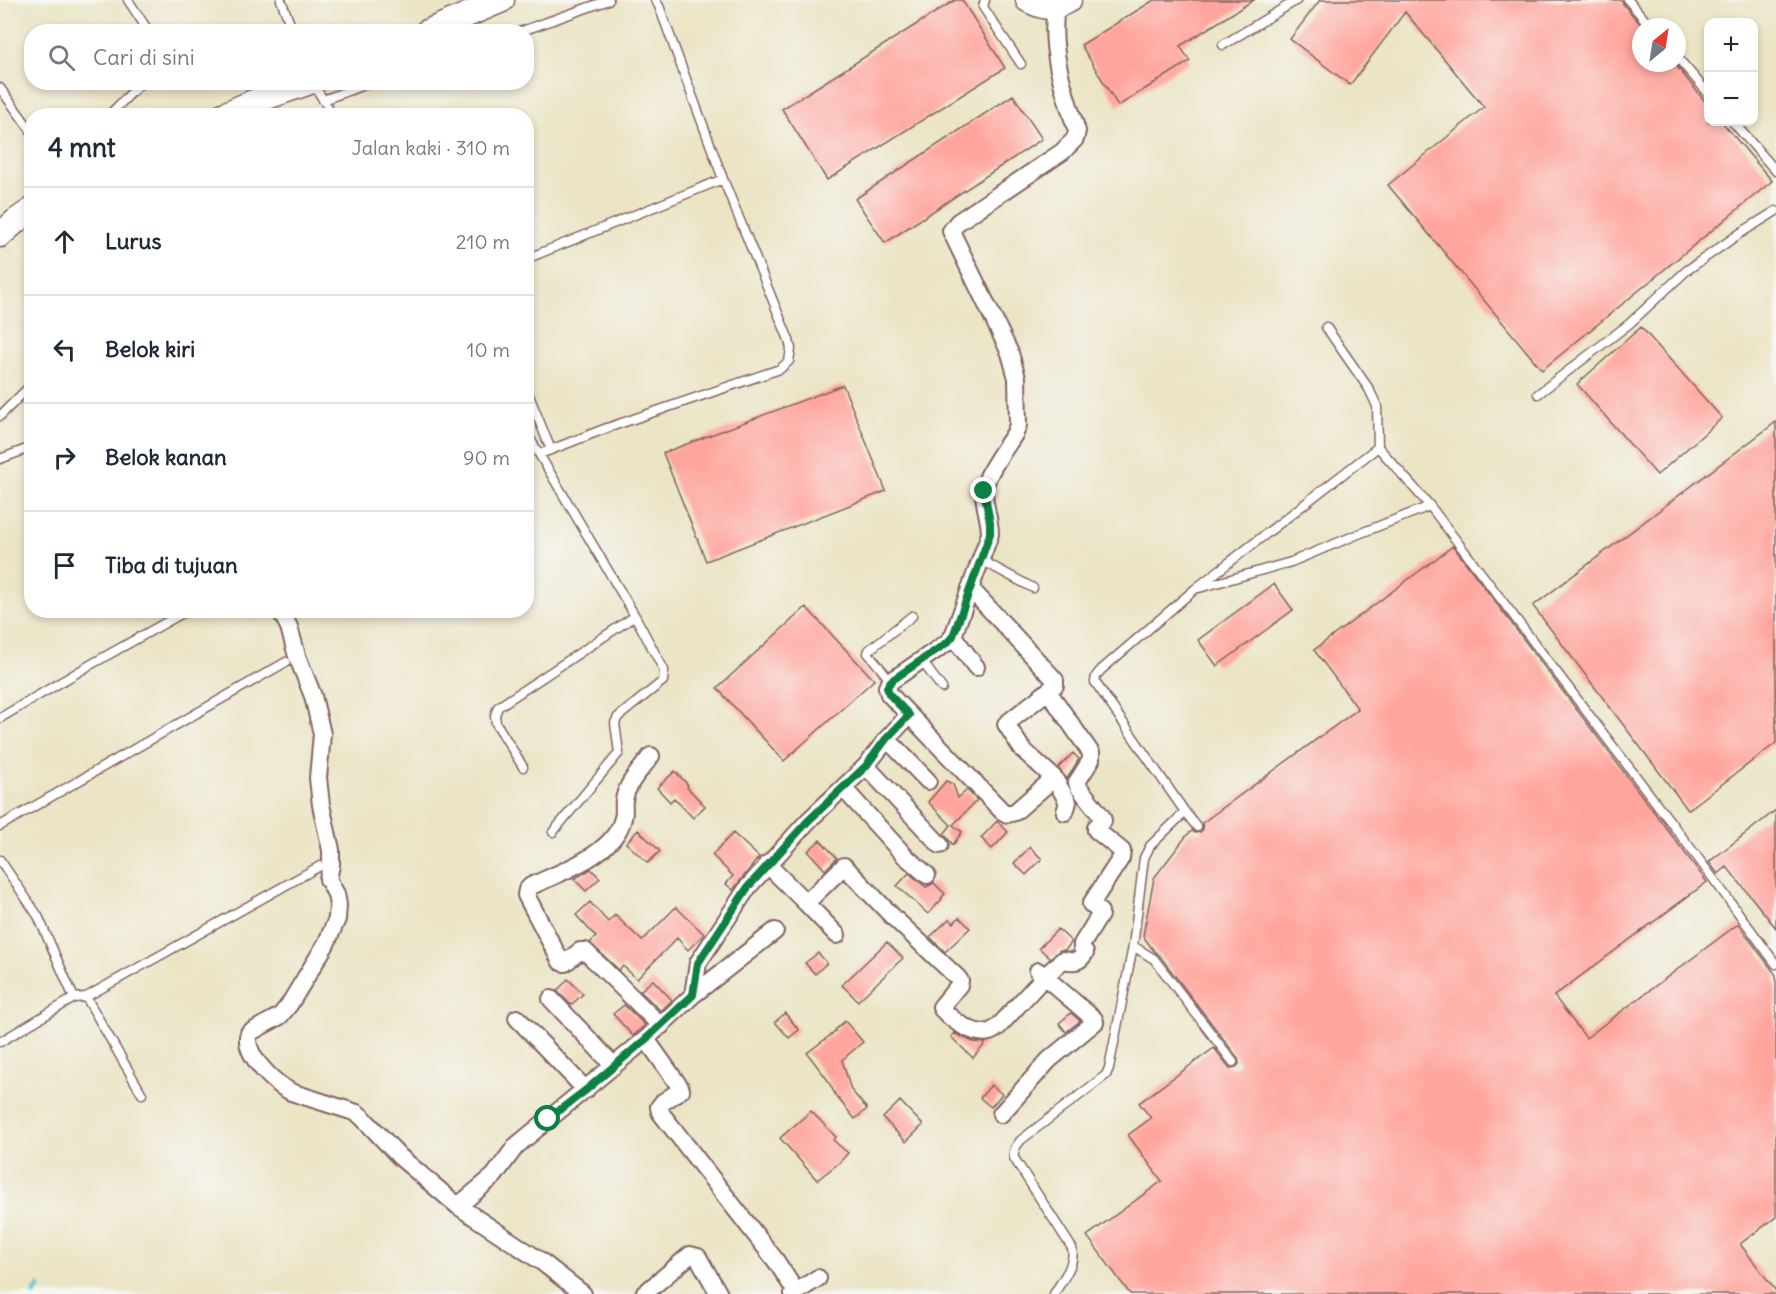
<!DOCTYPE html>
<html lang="id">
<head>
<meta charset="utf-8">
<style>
  :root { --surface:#fff; --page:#f2f2f3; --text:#1f2937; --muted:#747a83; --line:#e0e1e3 }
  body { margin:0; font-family:Delius,sans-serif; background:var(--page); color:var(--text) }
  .controls { position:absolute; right:18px; top:18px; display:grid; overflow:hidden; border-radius:12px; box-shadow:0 3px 9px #0003 }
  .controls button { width:54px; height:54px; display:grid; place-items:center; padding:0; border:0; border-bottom:2px solid var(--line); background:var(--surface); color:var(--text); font:30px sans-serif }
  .compass { position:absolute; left:1632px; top:18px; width:54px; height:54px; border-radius:50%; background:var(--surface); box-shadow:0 3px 9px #0003; rotate:30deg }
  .stop { position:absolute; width:18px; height:18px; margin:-14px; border:4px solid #0b8043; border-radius:50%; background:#fff }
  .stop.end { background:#0b8043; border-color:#fff; box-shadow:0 2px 6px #0008 }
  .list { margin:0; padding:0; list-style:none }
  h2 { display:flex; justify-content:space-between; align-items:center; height:78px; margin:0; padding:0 24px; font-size:26px }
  h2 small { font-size:20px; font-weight:400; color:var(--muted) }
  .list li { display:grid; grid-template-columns:39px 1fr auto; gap:18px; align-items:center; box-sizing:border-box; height:108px; padding:0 24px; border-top:2px solid var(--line) }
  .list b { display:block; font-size:22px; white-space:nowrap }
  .list em { font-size:20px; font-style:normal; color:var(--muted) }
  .icon { flex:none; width:33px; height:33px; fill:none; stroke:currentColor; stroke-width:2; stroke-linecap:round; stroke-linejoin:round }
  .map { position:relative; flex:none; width:1776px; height:1294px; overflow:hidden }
  .search { position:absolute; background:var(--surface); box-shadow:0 3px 9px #0003; left:24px; top:24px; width:510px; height:66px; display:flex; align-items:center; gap:15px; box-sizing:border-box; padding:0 21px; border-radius:24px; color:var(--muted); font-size:22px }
  .panel { position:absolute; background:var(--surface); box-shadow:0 3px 9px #0003; left:24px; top:108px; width:510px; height:510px; border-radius:24px }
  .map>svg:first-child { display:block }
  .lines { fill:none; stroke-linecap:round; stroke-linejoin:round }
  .stream { stroke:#5dcad1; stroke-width:5 }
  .building { fill:#ffa59d }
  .service-casing { stroke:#826461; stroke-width:11 }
  .minor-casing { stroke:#826461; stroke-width:20 }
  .secondary-casing { stroke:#826461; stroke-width:27 }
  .service { stroke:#fff; stroke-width:8 }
  .minor { stroke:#fff; stroke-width:16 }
  .secondary { stroke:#fff; stroke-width:24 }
  .route { stroke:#0b8043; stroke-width:8 }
</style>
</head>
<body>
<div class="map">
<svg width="1776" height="1294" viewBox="0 0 1776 1294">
  <rect width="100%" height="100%" fill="#f6f6f2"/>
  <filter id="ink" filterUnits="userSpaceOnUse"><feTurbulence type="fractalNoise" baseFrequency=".0167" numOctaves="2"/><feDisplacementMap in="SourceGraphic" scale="12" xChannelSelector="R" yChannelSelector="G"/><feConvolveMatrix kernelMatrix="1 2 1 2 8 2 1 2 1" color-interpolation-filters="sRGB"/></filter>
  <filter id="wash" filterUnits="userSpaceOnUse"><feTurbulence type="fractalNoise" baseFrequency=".008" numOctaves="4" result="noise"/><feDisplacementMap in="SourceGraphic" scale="24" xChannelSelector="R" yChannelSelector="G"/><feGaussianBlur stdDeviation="1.35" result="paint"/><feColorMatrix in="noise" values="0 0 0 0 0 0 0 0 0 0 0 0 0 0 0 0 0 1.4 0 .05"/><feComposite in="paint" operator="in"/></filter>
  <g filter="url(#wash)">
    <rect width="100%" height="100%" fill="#ebe4c5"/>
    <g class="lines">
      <path class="stream" d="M34,1294L39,1287"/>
    </g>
    <g id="blocks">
      <path class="building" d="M955,0H962L1005,68L827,180L782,109Z
        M1154,0H1254L1180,46L1190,61L1118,106L1081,45Z
        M1320,0H1622L1623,4L1641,25V63H1674L1708,105V122H1722L1772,181L1542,370L1388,185L1484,107L1405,12L1350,85L1290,39Z
        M1013,95L1042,139L885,243L855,199Z
        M1641,327L1722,418L1657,475L1577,384Z
        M843,385L886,491L706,561L663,453Z
        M1776,422V743L1688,810L1533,606Z
        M1453,546L1707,882L1554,996L1586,1038L1738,924L1776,975V1217L1740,1244L1776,1291V1294H1130L1087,1236L1162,1181L1128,1135L1151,1118L1139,1103L1214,1048L1230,1068L1236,1067L1239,1064L1238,1058L1159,955L1154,951L1143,936L1154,878L1187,835L1192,831L1195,833L1200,832L1203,829L1202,823L1358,709L1314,650Z
        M1274,584L1293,610L1217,666L1198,640Z
        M806,607L874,680L784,761L717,688Z
        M1073,753L1079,759L1067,779L1058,768Z
        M675,771L688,785L687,787L705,806L693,818L674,798L670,802L657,788Z
        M946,781L953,784L958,798L967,790L977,800L953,825L962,832L953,845L944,834L951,825L928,802Z
        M1776,810V928L1727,867L1718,874L1709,862Z
        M997,821L1008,832L992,849L981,838Z
        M638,830L660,851L648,863L626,843Z
        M733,833L759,857L733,890L726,884L733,876L712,855Z
        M820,840L837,858L825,870L808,851Z
        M1030,847L1042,859L1026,875L1014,863Z
        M591,869L600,878L586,891L574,879Z
        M909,873L926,887L934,883L945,894L941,898L942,899L928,914L897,886Z
        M590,902L608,922L615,915L642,941L676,907L704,934L688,950L677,938L637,979L623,966L619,970L590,943L596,937L576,915Z
        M959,917L970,928L945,952L930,937L949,919L954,923Z
        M1058,929L1072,942L1065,950H1060L1050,958L1039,948Z
        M887,942L903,958L858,1001L842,985Z
        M818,953L827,963L815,974L805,963Z
        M568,979L583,994L571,1005L557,991Z
        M653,980L672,1000L661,1011L640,991Z
        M624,1005L645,1025L633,1036L613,1014Z
        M785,1013L799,1030L789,1038L775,1022Z
        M1071,1013L1080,1021L1066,1032L1059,1023Z
        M845,1021L863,1042L842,1060L851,1090L867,1109L855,1119L836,1096L827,1079L807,1053L836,1031L835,1030Z
        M954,1033L973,1042L986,1043L973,1058L951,1037Z
        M991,1085L1002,1094L991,1107L980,1098Z
        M900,1101L923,1125L906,1142L883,1118Z
        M811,1111L836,1137L833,1140L848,1153L839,1163L817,1180L780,1138Z"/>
    </g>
  </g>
  <g filter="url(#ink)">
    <use href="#blocks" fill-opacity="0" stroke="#826461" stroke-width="1.5"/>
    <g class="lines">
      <defs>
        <path id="service" d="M128,0L149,32
          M281,0L293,32
          M655,0L659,6L723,179
          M985,0L983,7L1021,64
          M1628,0L1651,27
          M519,32L609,0
          M1223,45L1297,0
          M1677,57L1708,93
          M313,83L333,116
          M0,88L32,132
          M323,100L372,82
          M108,116L142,82
          M1733,122L1776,171
          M526,259L723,179L789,340L791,349L789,361L780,369L607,428L540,454
          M1326,327L1369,389L1377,406L1378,447L1430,506L1695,854L1776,964
          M526,388L551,450
          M1538,394L1629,324L1686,271L1739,234L1776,211
          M0,416L32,384
          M526,432L635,616L664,670L663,681L618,717L615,723L619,753L553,832
          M0,459L32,447
          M981,560L1033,588
          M1199,588L1291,562L1361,533L1430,506
          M921,660L942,688
          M891,681L868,653L869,650L912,616
          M0,718L90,665L188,610
          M523,767L496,723L495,715L498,707L635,616
          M1185,812L1197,827
          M0,826L286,662
          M0,860L38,916L74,998
          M1133,946L1154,959L1233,1062
          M86,997L142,1094
          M0,1042L74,998L86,997L320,866
          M1054,1294C1062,1280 1076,1264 1072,1248L1014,1158C1013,1150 1016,1146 1021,1140L1106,1075L1109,1068L1133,946L1144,858L1150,846L1185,812L1095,682L1096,676L1101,670L1195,589L1378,447"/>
        <path id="minor" d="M280,610L289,627L297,656L313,696L322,734L318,778L321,805L331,850V865L328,879L336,894L338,905L337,919L326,944L289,1005L280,1016L249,1033C242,1054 274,1083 291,1092L357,1113L362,1117L400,1157L458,1206L542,1262L583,1294
          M953,636L976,667
          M1048,691L1006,724L1022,749L1054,778L1068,802L1065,812
          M887,739L928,781
          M651,756C641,770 627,782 624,800C623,806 625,812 623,818C615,854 561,872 531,886L527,890L526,895L561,962L565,963L580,951H585L661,1026
          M866,766L940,845
          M1054,778L1015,812L1007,814L1002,811L889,694L887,687L891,681L948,642L953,636L990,534C990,519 984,506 984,492C984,475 1006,448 1015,433L1018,425L1017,378L1010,353L951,231L958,222L1062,152L1075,139L1077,131C1064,91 1049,50 1056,7
          M843,788L905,856L927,875
          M767,864L806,903L844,866L892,916L958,978L960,981L959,985L941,1007L942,1009C952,1020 973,1036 989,1032C991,1032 997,1028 998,1027L1045,976L1063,960C1074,962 1079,963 1085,953L1082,948V944L1100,915V912L1091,904L1121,858L1122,851L1096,830V827L1103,821L1102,817L1078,786L1077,782L1091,760V753L1048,691L1055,685V680L970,588
          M806,903L837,935
          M693,995L775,931
          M551,999L614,1066
          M517,1018L586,1090
          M646,1039L680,1087L681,1090L663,1102L659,1107L660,1112L776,1261L796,1292
          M1001,1114L1049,1060L1095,1022L1094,1019L1038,971
          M458,1206L494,1176L516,1146L646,1039L693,995L698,963L748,887L808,821L866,766L887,739L909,715
          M644,1294L690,1255L698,1257L719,1294
          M793,1294L818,1278"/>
        <path id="secondary" d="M1028,0C1045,9 1053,9 1069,0
          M427,32L502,0
          M221,116L253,102L310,82
          M0,235L16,221L32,210"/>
      </defs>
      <use href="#service" class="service-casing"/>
      <use href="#minor" class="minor-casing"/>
      <use href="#secondary" class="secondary-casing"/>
      <use href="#service" class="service"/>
      <use href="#minor" class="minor"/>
      <use href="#secondary" class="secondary"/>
    </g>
  </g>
  <g class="lines" filter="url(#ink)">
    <path class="route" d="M548,1119L586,1090L646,1039L693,995L698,963L748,887L808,821L866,766L886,739L909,715L889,694L887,687L891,681L948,642L953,636L990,534V522L984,491"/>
  </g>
</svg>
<div class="controls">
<button>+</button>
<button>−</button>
</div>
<svg class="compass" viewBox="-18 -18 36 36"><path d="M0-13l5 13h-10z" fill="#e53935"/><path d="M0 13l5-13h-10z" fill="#747a83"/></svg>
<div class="stop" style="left:548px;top:1119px"></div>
<div class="stop end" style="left:984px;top:491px"></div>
<div class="search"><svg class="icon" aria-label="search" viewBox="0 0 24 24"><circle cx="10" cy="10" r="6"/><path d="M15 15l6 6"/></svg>Cari di sini</div>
<section class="panel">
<h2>4 mnt<small>Jalan kaki · 310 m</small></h2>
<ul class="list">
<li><svg class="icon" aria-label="ahead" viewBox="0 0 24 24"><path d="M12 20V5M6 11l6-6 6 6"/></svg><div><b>Lurus</b></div><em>210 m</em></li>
<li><svg class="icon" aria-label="left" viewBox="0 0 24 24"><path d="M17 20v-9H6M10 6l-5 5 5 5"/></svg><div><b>Belok kiri</b></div><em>10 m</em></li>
<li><svg class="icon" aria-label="right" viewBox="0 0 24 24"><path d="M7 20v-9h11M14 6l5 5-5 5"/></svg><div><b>Belok kanan</b></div><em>90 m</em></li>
<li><svg class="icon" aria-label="arrive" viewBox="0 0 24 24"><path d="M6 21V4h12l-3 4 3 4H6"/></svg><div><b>Tiba di tujuan</b></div></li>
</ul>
</section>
</div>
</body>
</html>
